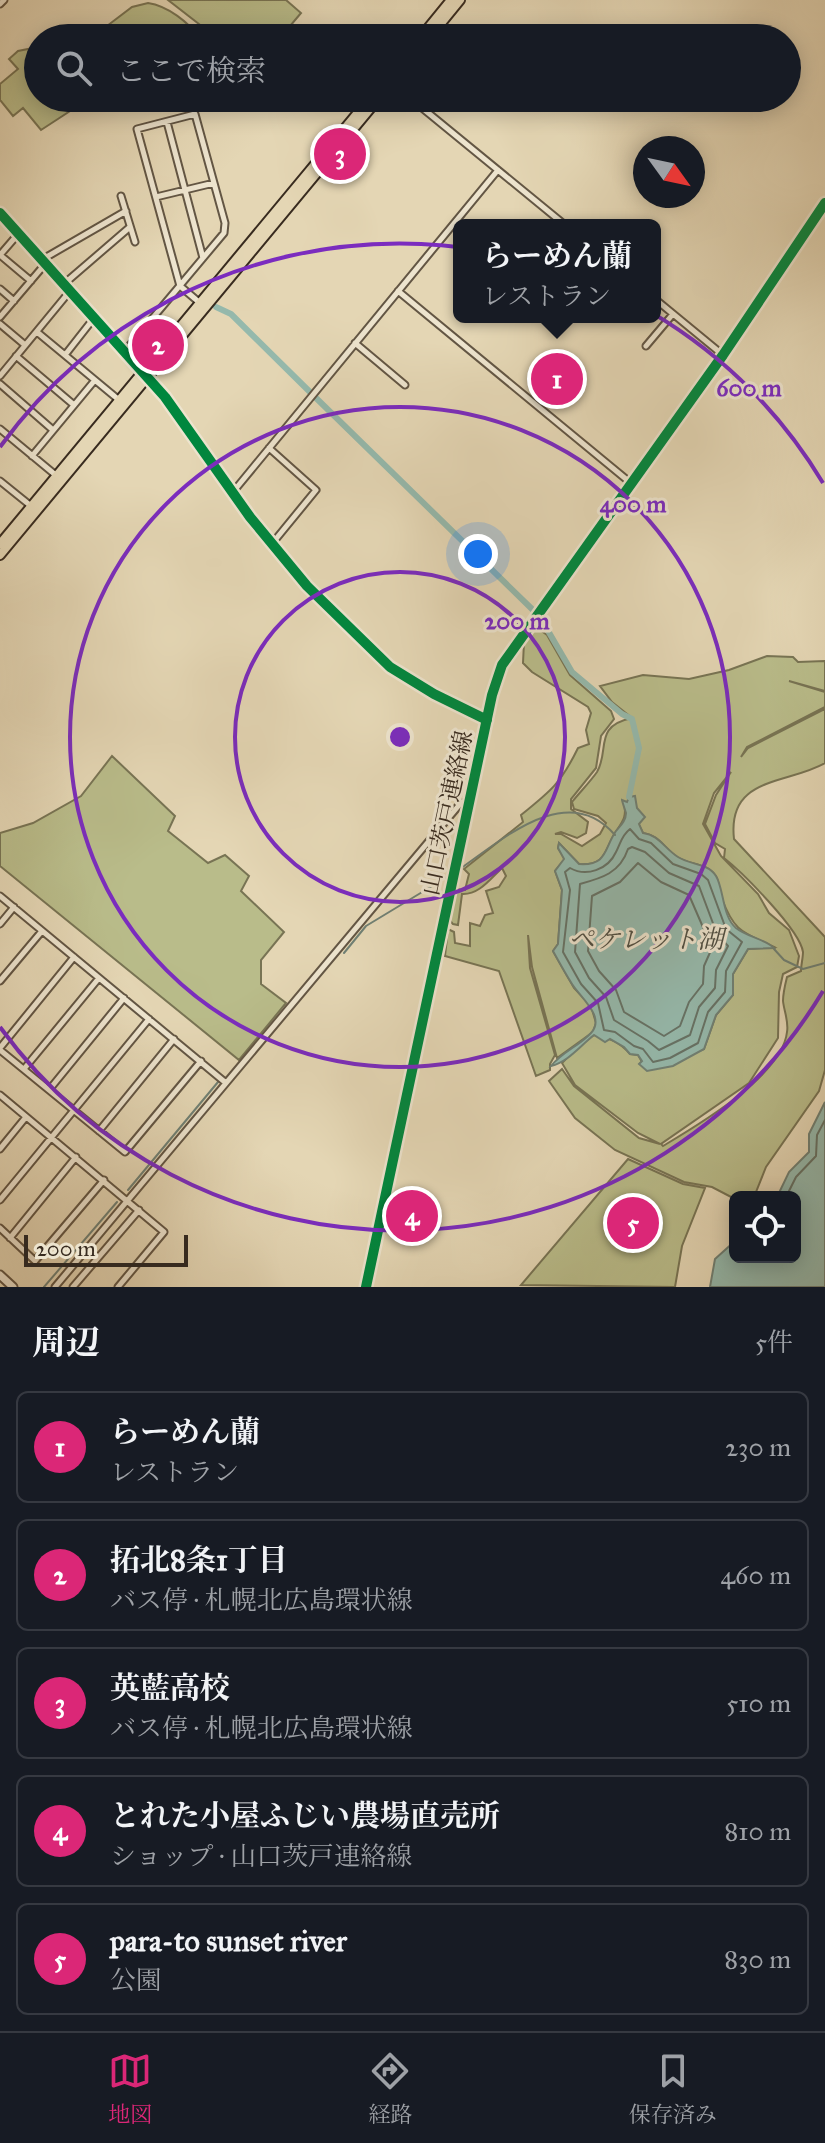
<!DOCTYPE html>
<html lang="ja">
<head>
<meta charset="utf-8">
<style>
  :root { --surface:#171b24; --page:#20242c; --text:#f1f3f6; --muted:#9ea1a6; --line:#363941; --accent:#db2777 }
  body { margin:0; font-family:"IM FELL Great Primer","Noto Serif JP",serif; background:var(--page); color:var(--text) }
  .controls { position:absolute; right:24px; bottom:24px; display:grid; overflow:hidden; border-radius:12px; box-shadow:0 4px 20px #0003 }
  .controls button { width:72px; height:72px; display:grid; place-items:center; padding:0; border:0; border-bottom:2px solid var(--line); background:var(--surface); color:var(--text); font:40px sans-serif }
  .compass { position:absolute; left:633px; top:136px; width:72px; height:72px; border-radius:50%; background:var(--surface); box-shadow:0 4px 20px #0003; rotate:123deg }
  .scale { position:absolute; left:24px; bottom:20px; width:164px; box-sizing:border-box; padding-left:8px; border:4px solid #382b1f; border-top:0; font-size:22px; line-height:28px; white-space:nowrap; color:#382b1f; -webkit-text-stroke:6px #ede4ce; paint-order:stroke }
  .you { position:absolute; left:478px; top:554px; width:28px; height:28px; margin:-20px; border:6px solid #fff; border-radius:50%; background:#1a73e8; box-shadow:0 0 0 12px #1a73e833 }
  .badge { display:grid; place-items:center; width:52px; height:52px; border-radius:50%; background:var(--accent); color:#fff; font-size:26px; font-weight:700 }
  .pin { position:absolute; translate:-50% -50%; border:4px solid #fff; box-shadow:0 2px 8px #0006 }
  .popup { position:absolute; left:453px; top:219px; width:208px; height:104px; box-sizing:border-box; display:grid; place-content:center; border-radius:12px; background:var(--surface); filter:drop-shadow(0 2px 6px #0005); font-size:26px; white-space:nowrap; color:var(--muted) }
  .popup b { font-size:30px; color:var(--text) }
  .popup::after { content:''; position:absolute; left:50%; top:100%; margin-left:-16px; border:16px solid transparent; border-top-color:var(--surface) }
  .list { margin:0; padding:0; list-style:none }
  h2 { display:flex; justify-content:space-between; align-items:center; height:104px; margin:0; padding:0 32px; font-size:34px }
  h2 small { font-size:26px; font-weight:400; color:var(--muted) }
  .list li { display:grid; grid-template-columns:52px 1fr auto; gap:24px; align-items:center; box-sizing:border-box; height:112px; margin:0 16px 16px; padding:0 16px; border:2px solid var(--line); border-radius:12px }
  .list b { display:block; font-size:30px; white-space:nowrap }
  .list p { margin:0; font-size:26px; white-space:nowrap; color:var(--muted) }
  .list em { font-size:26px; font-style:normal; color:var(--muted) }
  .icon { flex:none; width:44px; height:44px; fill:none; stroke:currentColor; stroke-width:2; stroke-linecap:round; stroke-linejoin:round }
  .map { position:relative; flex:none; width:825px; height:1287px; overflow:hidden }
  .search { position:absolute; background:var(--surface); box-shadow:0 4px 20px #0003; left:24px; right:24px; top:24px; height:88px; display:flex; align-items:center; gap:20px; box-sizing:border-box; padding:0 28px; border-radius:44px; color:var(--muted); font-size:30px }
  .sheet { height:744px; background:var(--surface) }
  nav { display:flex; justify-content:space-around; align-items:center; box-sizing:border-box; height:112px; border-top:2px solid var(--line); background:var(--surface); font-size:22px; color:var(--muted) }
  nav a { display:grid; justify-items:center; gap:4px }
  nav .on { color:var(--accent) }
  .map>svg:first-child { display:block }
  .green { fill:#b9bc8a; stroke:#787454; stroke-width:2; fill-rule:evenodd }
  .water { fill:#95b9ac; stroke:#708074; stroke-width:2 }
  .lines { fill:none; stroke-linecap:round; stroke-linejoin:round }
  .shore { stroke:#667266; stroke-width:2 }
  .stream { stroke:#708074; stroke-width:2 }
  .canal { stroke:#95b9ac; stroke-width:6 }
  .minor-casing { stroke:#635644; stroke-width:9 }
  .tertiary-casing { stroke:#635644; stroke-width:11 }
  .primary-casing { stroke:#382b1f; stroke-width:12 }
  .minor { stroke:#ede4ce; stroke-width:5 }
  .tertiary { stroke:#ede4ce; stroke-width:7 }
  .primary { stroke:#e4d6b4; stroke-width:8 }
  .cycleway-casing { stroke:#ede4ce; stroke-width:15 }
  .cycleway { stroke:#00873e; stroke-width:10 }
  .ring { fill:none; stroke:#7b2cbf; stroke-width:4 }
  .labels { text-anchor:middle; stroke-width:6; stroke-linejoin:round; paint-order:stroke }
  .street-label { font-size:24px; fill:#382b1f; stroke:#ede4ce }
  .water-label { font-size:26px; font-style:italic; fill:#4f4e42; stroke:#ede4ce }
  .centre { fill:#7b2cbf; stroke:#ede4ce; stroke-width:4 }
  .ring-label { font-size:24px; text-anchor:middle; font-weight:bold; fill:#7b2cbf; stroke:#ede4ce; stroke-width:6; stroke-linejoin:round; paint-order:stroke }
</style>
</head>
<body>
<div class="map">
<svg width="825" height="1287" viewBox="0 0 825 1287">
  <rect width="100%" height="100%" fill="#e4d6b4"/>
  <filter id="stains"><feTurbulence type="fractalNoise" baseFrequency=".0025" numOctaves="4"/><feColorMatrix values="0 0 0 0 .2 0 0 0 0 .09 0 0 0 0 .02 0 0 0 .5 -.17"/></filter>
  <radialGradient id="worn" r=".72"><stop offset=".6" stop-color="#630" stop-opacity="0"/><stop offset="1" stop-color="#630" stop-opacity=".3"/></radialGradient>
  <path class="green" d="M168,0H286L301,13L280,38H217Z
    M148,3C168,6 188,22 200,38H101L99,32L132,7Z
    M38,47V98H90L41,130L23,108L13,116L0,100V84L18,69L9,59L18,51Z
    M536,627L547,635L570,675L611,711L614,719L601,736L596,768L571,799V809L588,822L586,833L577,838L561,832L555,834H561L582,846L600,834L606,823L598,816L574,809L572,802C580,792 590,782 597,772C610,750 593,726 632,718L612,702L600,686L643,675L689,679L729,670L767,656L793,657L798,662L825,661V691L789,681L825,692V707L747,747L741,757L748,748L825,709V763C786,785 727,776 734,839L825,937V1070L819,1091L766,1167L754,1197H735V1199L712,1187L684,1182L615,1150L575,1118L549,1081L562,1069L574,1086L639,1138L660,1144L638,1133L575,1085L562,1063L577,1048L594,1035C609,1038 620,1042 630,1054L638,1055L642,1062L639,1064L692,1054L704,1049L716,1015L733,995V974L748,949L774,947C743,932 735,933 722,899C719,892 720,881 715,875C707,863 690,865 677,857C664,848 659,835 643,833L627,802L624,803C627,817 623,821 615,833C604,850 607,866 579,864L559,843L558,848L565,859L555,871L562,890L558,944L553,951L574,988L591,1006L596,1023L593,1032L557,1058L532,967L528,935L530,968L555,1055L550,1064V1070L536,1076L499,971L445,956L448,929L454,932L455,943L470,946V923L480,926L485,915L493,913L486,891L499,887L506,876L502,868C490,879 479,895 462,894L458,925L453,924L449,919L455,889L465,890L469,874L464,869L523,822L521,815C551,791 561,783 578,748L589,744L586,730L591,713L588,707L532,672L523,663L524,642ZM731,772L716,795L705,824L715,843L725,849L724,858C742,872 800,930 803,952C803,958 801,965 801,971L787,977C785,985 783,993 783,1001C784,1011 789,1022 787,1032C782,1076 698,1125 663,1146L661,1144L749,1083L778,1038L779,992L783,974L797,967L799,956L789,930L769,913L758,894L721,856L703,824L714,793Z
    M112,756L175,816L168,831L208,863L225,855L249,876L241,891L284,932L261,960V984L286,1003L239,1060L0,866V833L33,823L81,796Z
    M628,1159L683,1184L705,1188L682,1246L675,1287L521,1285Z"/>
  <path class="water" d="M635,796L637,808L645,817L639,824L643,833C659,835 664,848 678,857C690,865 708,863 716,876C724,889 722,916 736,928C747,937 765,939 774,948L748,949L733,974V995L716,1015L704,1049L673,1066L647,1071L639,1064L642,1061L638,1055L630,1054L624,1047L610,1039L605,1042L594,1035C580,1046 568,1062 551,1066C562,1052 579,1046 591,1033C606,1017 580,997 572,984C565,973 559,962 553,951L558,944L562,890L555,871L564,859L558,848L559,843L579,864C608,866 604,848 616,831C620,826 626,821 626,813C626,813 622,801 622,800L627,802L629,797Z
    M825,1102V1287H710L715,1259L735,1241V1257H795V1197H777L789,1172L809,1152V1134Z"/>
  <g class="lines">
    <path class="shore" d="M630,829L639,839L651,843L673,864L701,874L708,880L726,929L742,942L726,971L725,992L708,1012L698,1043L670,1058L653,1062L643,1049L634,1046L615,1032L604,1030L598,1003L581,984L563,952L570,890L565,872L570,868C586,877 608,870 616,852C621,843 621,836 630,829Z
      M632,847L645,852L669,873L699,886L717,934L728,946L716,970L715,988L699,1007L690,1035L659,1050L648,1041L614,1020L606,997L589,978L575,952L580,884C602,878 620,873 628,849Z
      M638,863L661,882L689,895L712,948L704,966L703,984L689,1002L680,1026L664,1036L624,1012L616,990L599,971L588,951L592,896L620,882Z
      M786,1197L796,1177L816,1156L817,1135L825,1120"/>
    <path class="stream" d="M457,871C501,841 567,779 615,835
      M774,949L784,960L803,969L825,963
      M344,953L366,926L452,874
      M128,1190L218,1082
      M44,1287L117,1202"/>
    <path class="canal" d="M216,307L231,314L311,393
      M315,397L533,610
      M540,617L572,672L622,714L632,719L639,748L629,797"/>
    <defs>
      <path id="minor" d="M0,4L4,0
        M410,98L565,225
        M167,122L203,258
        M121,196L135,242
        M156,197L214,183
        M0,255L31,281
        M0,255L19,233
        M43,259L126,211
        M65,283L130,227
        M0,289L14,301
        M398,291L632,484
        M655,299L723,355
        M0,317L46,263
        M0,324L25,345
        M37,332L119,400
        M355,343L405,385
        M646,346L673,314
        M125,351L224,233L225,223L195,114L137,129L180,286L200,303
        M65,355L94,318
        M16,356L74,405
        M0,376L70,291
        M0,384L53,430
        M0,429L58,477
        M269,448L316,490L271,545
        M32,456L95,380
        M0,481L31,506
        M233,492L498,170
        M0,896L226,1083
        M0,924L14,907
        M0,981L42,931
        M0,1048L74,957
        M0,1050L125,1152L201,1061
        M24,1069L99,978
        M49,1090L124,998
        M0,1095L164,1232L118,1287
        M99,1131L174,1039
        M0,1149L26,1117
        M0,1200L149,1019
        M0,1228L35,1261L104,1180
        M10,1238L76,1157
        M55,1287L460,804L470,801
        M73,1287L139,1210"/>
      <path id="tertiary" d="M0,213L165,397L250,517L307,586L390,667L434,694L487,720
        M0,1275L13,1287
        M366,1287L492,695L502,665L723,355L825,203"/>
      <path id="primary" d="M420,38L451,0
        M429,38L460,0
        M0,544L370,98
        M0,555L379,98"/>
    </defs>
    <use href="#minor" class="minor-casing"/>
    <use href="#tertiary" class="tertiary-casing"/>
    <use href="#primary" class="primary-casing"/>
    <use href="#minor" class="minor"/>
    <use href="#tertiary" class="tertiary"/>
    <use href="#primary" class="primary"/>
    <defs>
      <path id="cycleway" d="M0,213L165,397L250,517L307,586L390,667L434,694L487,720
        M366,1287L492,695L502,665L723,355L825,203"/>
    </defs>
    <use href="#cycleway" class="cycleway-casing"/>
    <use href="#cycleway" class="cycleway"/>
  </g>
  <g class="ring">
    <circle cx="400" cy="737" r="165"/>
    <circle cx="400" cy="737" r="330"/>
    <path d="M823 991A494 494 0 0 1 0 1027M0 447A494 494 0 0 1 823 483"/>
  </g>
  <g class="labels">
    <g class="street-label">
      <text transform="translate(447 813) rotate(-78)" y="8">山口茨戸連絡線</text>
    </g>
    <g class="water-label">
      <text x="646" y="948">ペケレット湖</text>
    </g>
  </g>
  <circle cx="400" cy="737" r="12" class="centre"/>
  <g class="ring-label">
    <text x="749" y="396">600 m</text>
    <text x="633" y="512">400 m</text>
    <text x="517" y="629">200 m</text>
  </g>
  <rect width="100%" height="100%" filter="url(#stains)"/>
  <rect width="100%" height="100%" fill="url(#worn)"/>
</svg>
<div class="controls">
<button><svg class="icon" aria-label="locate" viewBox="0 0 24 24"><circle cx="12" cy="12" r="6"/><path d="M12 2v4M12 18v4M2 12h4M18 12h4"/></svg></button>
</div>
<svg class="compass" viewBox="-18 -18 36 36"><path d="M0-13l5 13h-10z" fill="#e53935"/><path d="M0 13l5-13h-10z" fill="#9ea1a6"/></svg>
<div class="scale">200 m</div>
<div class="you"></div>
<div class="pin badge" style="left:557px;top:379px">1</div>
<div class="popup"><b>らーめん蘭</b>レストラン</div>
<div class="pin badge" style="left:158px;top:345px">2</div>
<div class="pin badge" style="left:340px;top:154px">3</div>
<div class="pin badge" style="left:412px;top:1216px">4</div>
<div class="pin badge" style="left:633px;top:1223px">5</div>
<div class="search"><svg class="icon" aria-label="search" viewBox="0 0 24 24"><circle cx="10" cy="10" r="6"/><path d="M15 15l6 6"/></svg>ここで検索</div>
</div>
<section class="sheet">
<h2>周辺<small>5件</small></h2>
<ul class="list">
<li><span class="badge">1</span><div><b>らーめん蘭</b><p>レストラン</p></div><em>230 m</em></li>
<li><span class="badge">2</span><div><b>拓北8条1丁目</b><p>バス停 · 札幌北広島環状線</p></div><em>460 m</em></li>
<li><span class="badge">3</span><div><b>英藍高校</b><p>バス停 · 札幌北広島環状線</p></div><em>510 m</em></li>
<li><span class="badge">4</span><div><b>とれた小屋ふじい農場直売所</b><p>ショップ · 山口茨戸連絡線</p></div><em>810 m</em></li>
<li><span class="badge">5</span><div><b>para-to sunset river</b><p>公園</p></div><em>830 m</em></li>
</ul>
</section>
<nav>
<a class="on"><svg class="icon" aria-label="map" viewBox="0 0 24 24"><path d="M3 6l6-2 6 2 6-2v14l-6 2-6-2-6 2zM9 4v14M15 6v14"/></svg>地図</a>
<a><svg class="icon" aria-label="directions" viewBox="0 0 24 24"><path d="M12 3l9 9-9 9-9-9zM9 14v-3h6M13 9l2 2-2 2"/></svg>経路</a>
<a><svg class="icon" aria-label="saved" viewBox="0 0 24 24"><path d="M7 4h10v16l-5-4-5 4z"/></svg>保存済み</a>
</nav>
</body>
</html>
